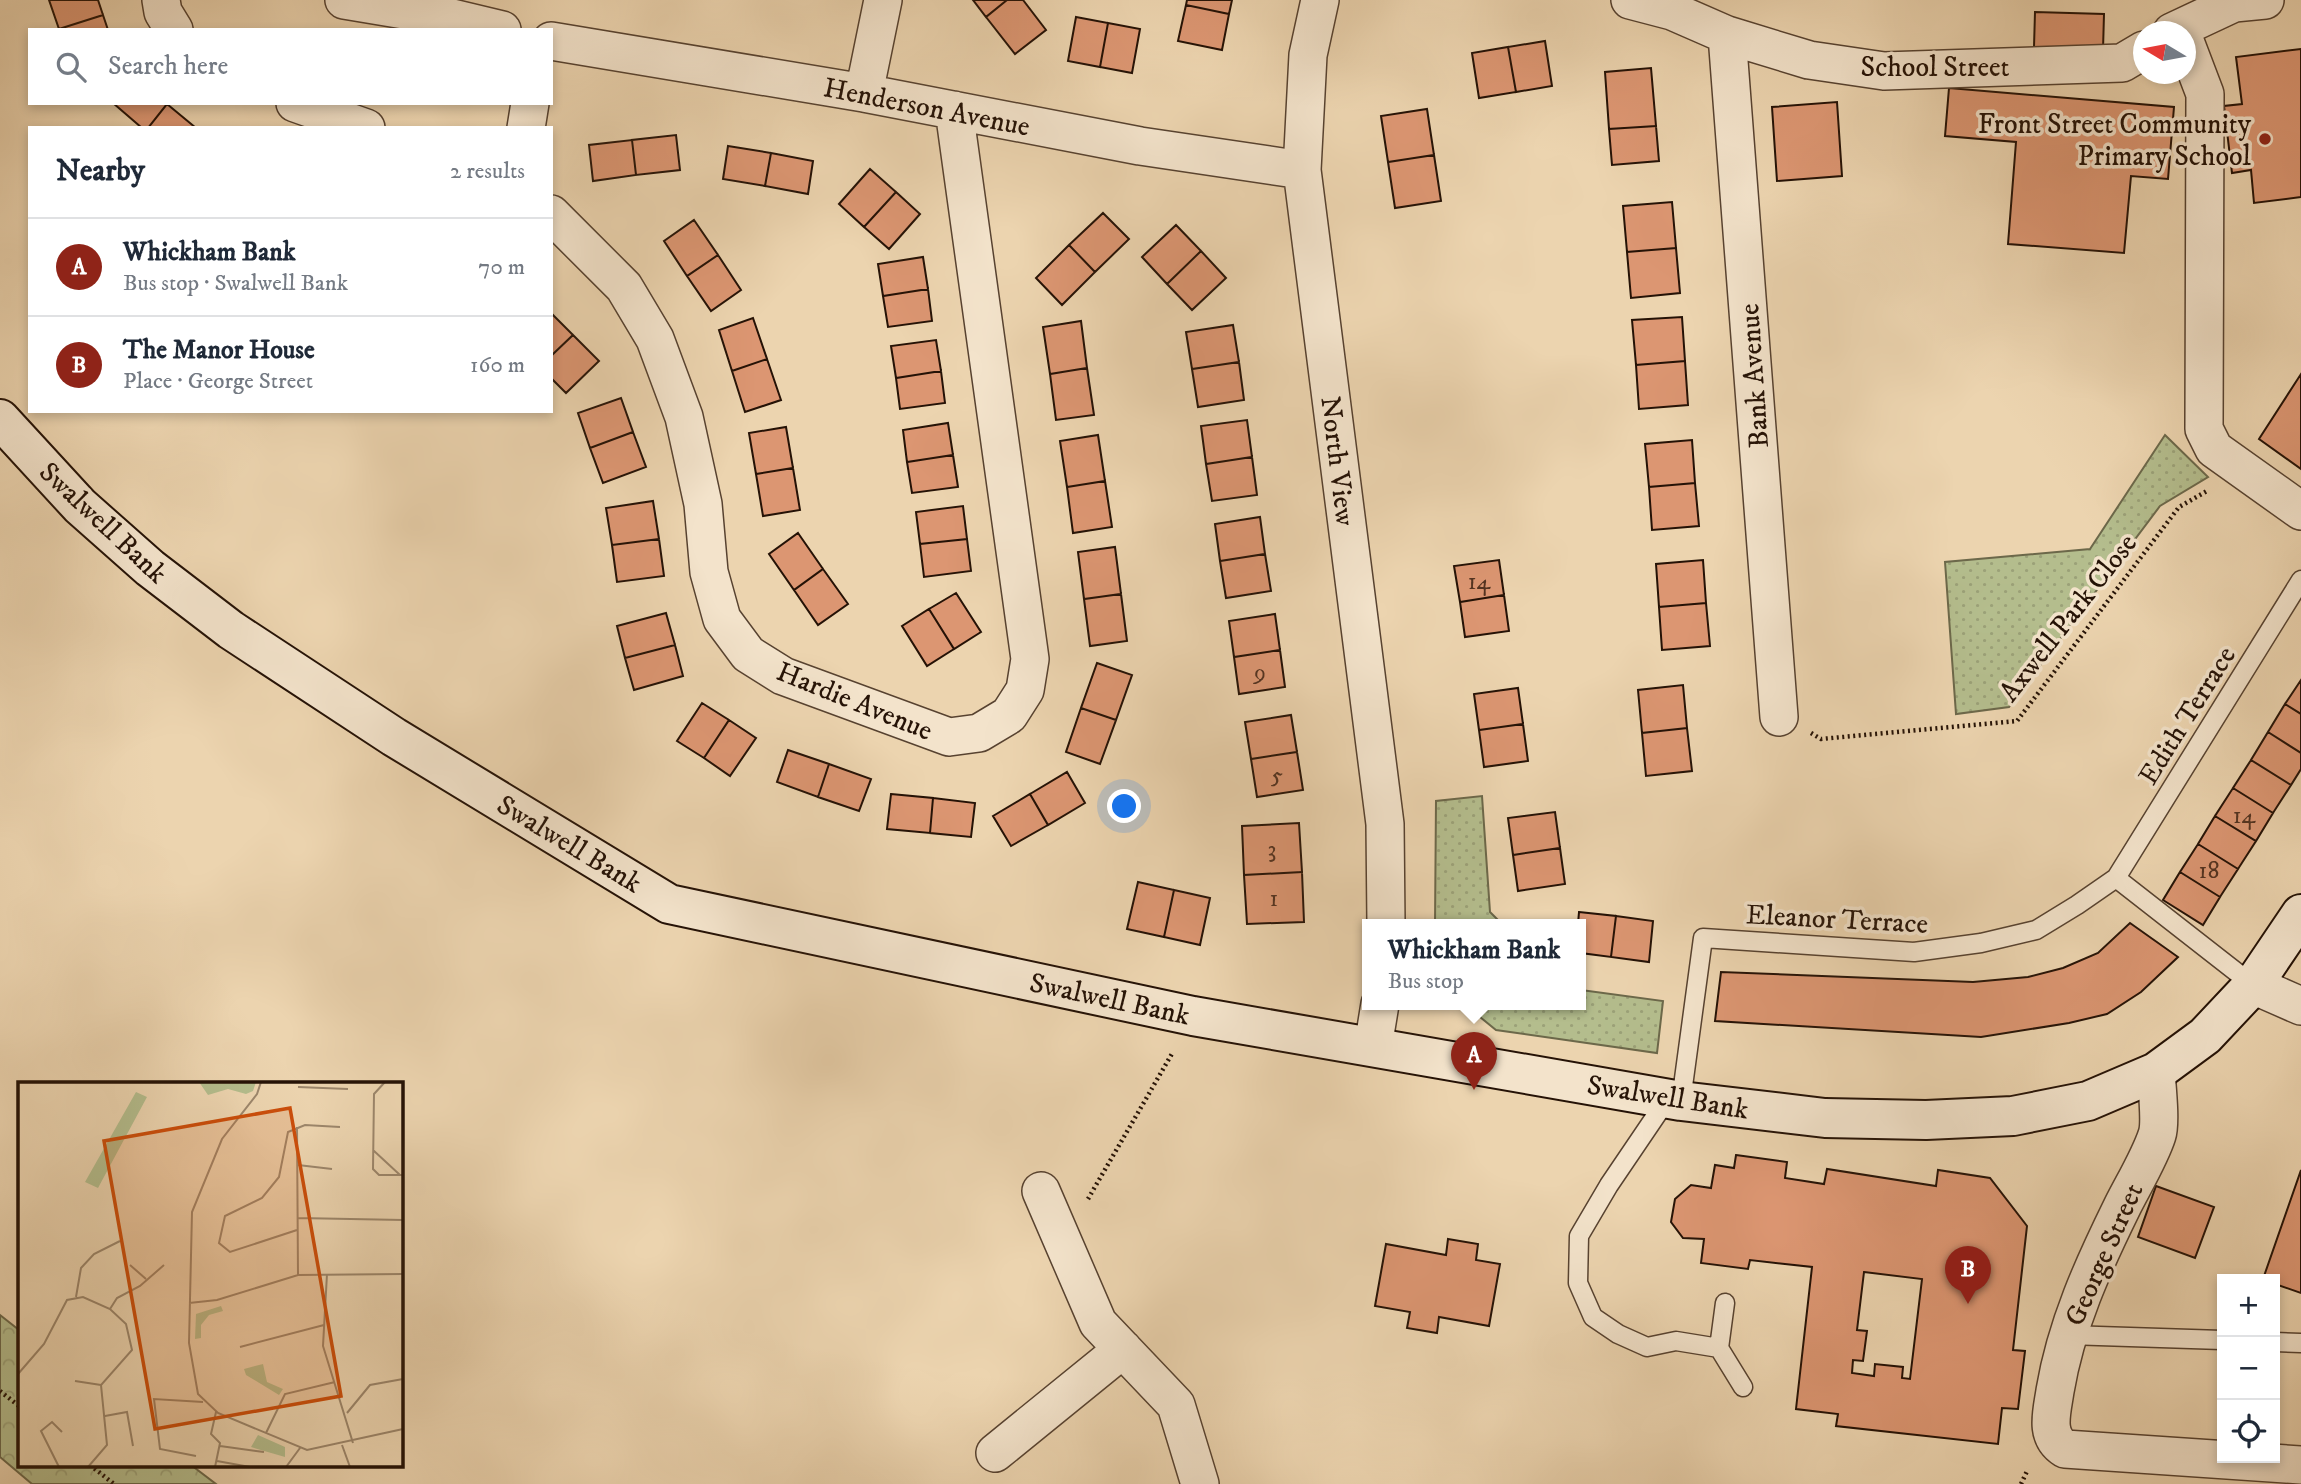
<!DOCTYPE html>
<html lang="en">
<head>
<meta charset="utf-8">
<style>
  :root { --surface:#fff; --page:#f2f2f3; --text:#1f2937; --muted:#747a83; --line:#e0e1e3; --accent:#8f2418 }
  body { margin:0; font-family:"IM FELL DW Pica",serif; background:var(--page); color:var(--text) }
  .controls { position:absolute; right:21px; bottom:21px; display:grid; overflow:hidden; border-radius:0px; box-shadow:0 4px 10px #0003 }
  .controls button { width:63px; height:63px; display:grid; place-items:center; padding:0; border:0; border-bottom:2px solid var(--line); background:var(--surface); color:var(--text); font:35px sans-serif }
  .compass { position:absolute; left:2133px; top:21px; width:63px; height:63px; border-radius:50%; background:var(--surface); box-shadow:0 4px 10px #0003; rotate:280deg }
  .you { position:absolute; left:1125px; top:807px; width:24px; height:24px; margin:-18px; border:5px solid #fff; border-radius:50%; background:#1a73e8; box-shadow:0 0 0 10px #1a73e833 }
  .badge { display:grid; place-items:center; width:46px; height:46px; border-radius:50%; background:var(--accent); color:#fff; font-size:23px; font-weight:700 }
  .pin { position:absolute; translate:-50% -58px; filter:drop-shadow(0 2px 4px #0008) }
  .pin::after { content:''; position:absolute; top:37px; width:24px; height:21px; background:inherit; clip-path:polygon(0 0,100% 0,50% 100%) }
  .popup { position:absolute; left:1362px; top:919px; width:224px; height:91px; box-sizing:border-box; display:grid; place-content:center; border-radius:0px; background:var(--surface); filter:drop-shadow(0 2px 5px #0005); font-size:23px; white-space:nowrap; color:var(--muted) }
  .popup b { font-size:26px; color:var(--text) }
  .popup::after { content:''; position:absolute; left:50%; top:100%; margin-left:-14px; border:14px solid transparent; border-top-color:var(--surface) }
  .list { margin:0; padding:0; list-style:none }
  h2 { display:flex; justify-content:space-between; align-items:center; height:91px; margin:0; padding:0 28px; font-size:30px }
  h2 small { font-size:23px; font-weight:400; color:var(--muted) }
  .list li { display:grid; grid-template-columns:46px 1fr auto; gap:21px; align-items:center; box-sizing:border-box; height:98px; padding:0 28px; border-top:2px solid var(--line) }
  .list b { display:block; font-size:26px; white-space:nowrap }
  .list p { margin:0; font-size:23px; white-space:nowrap; color:var(--muted) }
  .list em { font-size:23px; font-style:normal; color:var(--muted) }
  .icon { flex:none; width:38px; height:38px; fill:none; stroke:currentColor; stroke-width:2; stroke-linecap:round; stroke-linejoin:round }
  .map { position:relative; flex:none; width:2301px; height:1484px; overflow:hidden }
  .search { position:absolute; background:var(--surface); box-shadow:0 4px 10px #0003; left:28px; top:28px; width:525px; height:77px; display:flex; align-items:center; gap:18px; box-sizing:border-box; padding:0 24px; border-radius:0px; color:var(--muted); font-size:26px }
  .panel { position:absolute; background:var(--surface); box-shadow:0 4px 10px #0003; left:28px; top:126px; width:525px; height:287px; border-radius:0px }
  .map>svg:first-child { display:block }
  .grass { fill:url(#grass-dots); stroke:#6c684a; stroke-width:2 }
  .forest { fill:url(#forest-crowns); stroke:#6c684a; stroke-width:2 }
  .building { fill:#dc9672; stroke:#251206; stroke-width:2; fill-rule:evenodd }
  .lines { fill:none; stroke-linecap:round; stroke-linejoin:round }
  .lane-casing { stroke:#574230; stroke-width:21 }
  .street-casing { stroke:#574230; stroke-width:40 }
  .secondary-casing { stroke:#251206; stroke-width:42 }
  .path { stroke:#251206; stroke-width:4.5; stroke-dasharray:2 3.5; stroke-linecap:butt }
  .lane { stroke:#f3e3cb; stroke-width:18 }
  .street { stroke:#f3e3cb; stroke-width:37 }
  .secondary { stroke:#f3e3cb; stroke-width:38 }
  .poi-dot { fill:#8f2418; stroke:#f3e3cb; stroke-width:2.5 }
  .labels { text-anchor:middle; stroke-width:7; stroke-linejoin:round; paint-order:stroke }
  .number-label { font-size:24px; fill:#533321 }
  .street-label { font-size:28px; fill:#251206; stroke:#f3e3cb }
  .poi-label { font-size:28px; fill:#251206; stroke:#f3e3cb; text-anchor:end }
  .inset-road { fill:none; stroke:#9c866b; stroke-width:2 }
  .view { fill:#cb4e0b; fill-opacity:0.15; stroke:#cb4e0b; stroke-width:3.5 }
  .inset-edge { fill:none; stroke:#251206; stroke-width:3.5 }
</style>
</head>
<body>
<div class="map">
<svg width="2301" height="1484" viewBox="0 0 2301 1484">
  <defs>
    <pattern id="grass-dots" width="8" height="8" patternUnits="userSpaceOnUse" patternTransform="scale(1.75)"><rect width="8" height="8" fill="#b4bd8d"/><path d="M2 2h.1M6 6h.1" fill="none" stroke="#9ba178" stroke-width="1.8" stroke-linecap="round"/></pattern>
    <pattern id="forest-crowns" width="20" height="18" patternUnits="userSpaceOnUse" patternTransform="scale(1.75)"><rect width="20" height="18" fill="#b4bd8d"/><path d="M2 6a3 3 0 1 1 6 0M12 15a3 3 0 1 1 6 0" fill="none" stroke="#9ba178"/></pattern>
  </defs>
  <rect width="100%" height="100%" fill="#ecd4af"/>
  <filter id="stains"><feTurbulence type="fractalNoise" baseFrequency=".00286" numOctaves="4"/><feColorMatrix values="0 0 0 0 .2 0 0 0 0 .09 0 0 0 0 .02 0 0 0 .5 -.17"/></filter>
  <radialGradient id="worn" r=".72"><stop offset=".6" stop-color="#630" stop-opacity="0"/><stop offset="1" stop-color="#630" stop-opacity=".3"/></radialGradient>
  <path class="grass" d="M2165,435L2208,477L2160,506L2009,707L1956,714L1945,562L2090,549Z
    M1482,796L1490,912L1502,924H1435L1436,801Z
    M1581,990L1663,1001L1657,1053L1496,1030L1464,1004H1581Z"/>
  <path class="forest" d="M0,1315L19,1330V1465H191L216,1484H32L0,1457Z"/>
  <path class="building" d="M49,0H98L103,15L59,29Z
    M973,0H1007L986,17Z
    M1007,0H1023L1046,30L1015,54L986,17Z
    M1187,0H1232L1229,14L1186,5Z
    M1186,5L1229,14L1222,50L1178,41Z
    M2035,12L2104,14L2103,50L2034,47Z
    M103,15L108,30H59V29Z
    M1076,17L1108,23L1100,67L1068,61Z
    M1108,23L1140,29L1132,73L1100,67Z
    M1545,41L1552,86L1516,92L1508,47Z
    M1508,47L1516,92L1479,98L1472,53Z
    M2301,49V197L2254,203L2251,170L2232,173L2224,106L2242,104L2236,57Z
    M1651,68L1656,126L1609,129L1605,72Z
    M1949,88L2174,107L2168,179L2131,176L2124,253L2008,244L2016,142L1945,136Z
    M1837,102L1842,176L1777,181L1772,107Z
    M113,103H166L167,104L148,128H142Z
    M167,104L196,128H148Z
    M1427,109L1434,155L1388,162L1381,116Z
    M1656,126L1659,161L1612,165L1609,129Z
    M676,135L680,170L636,175L632,140Z
    M632,140L636,175L593,181L589,145Z
    M728,146L771,153L765,186L723,179Z
    M771,153L813,161L808,194L765,186Z
    M1434,155L1441,201L1395,208L1388,162Z
    M870,169L896,192L864,227L839,204Z
    M896,192L920,214L889,249L864,227Z
    M1672,202L1676,248L1627,252L1623,206Z
    M1103,213L1129,239L1095,272L1069,245Z
    M694,220L718,255L687,276L664,241Z
    M1176,225L1201,251L1167,284L1142,257Z
    M1069,245L1095,272L1062,305L1036,278Z
    M1676,248L1680,293L1631,298L1627,252Z
    M1201,251L1226,278L1192,310L1167,284Z
    M718,255L741,290L711,311L687,276Z
    M923,257L928,289L883,296L878,264Z
    M928,289L932,321L888,327L883,296Z
    M551,313L573,335L551,356Z
    M1682,317L1685,361L1636,365L1632,320Z
    M753,318L767,359L732,371L719,330Z
    M1081,321L1087,368L1050,374L1043,327Z
    M1233,325L1239,362L1192,369L1186,332Z
    M573,335L599,361L566,393L551,378V356Z
    M936,340L941,371L896,378L891,346Z
    M767,359L781,400L745,412L732,371Z
    M1685,361L1688,405L1639,409L1636,365Z
    M1239,362L1244,400L1198,407L1192,369Z
    M1087,368L1094,415L1056,420L1050,374Z
    M941,371L945,403L900,409L896,378Z
    M2301,374V469L2259,439Z
    M621,398L633,432L590,448L578,413Z
    M1247,420L1252,457L1206,464L1201,426Z
    M948,423L953,455L907,462L903,430Z
    M786,427L793,468L756,474L749,433Z
    M633,432L646,467L603,483L590,448Z
    M1098,435L1105,481L1067,487L1060,441Z
    M1692,440L1695,483L1649,487L1645,444Z
    M953,455L958,487L912,493L907,462Z
    M1252,457L1257,495L1212,501L1206,464Z
    M793,468L800,510L763,516L756,474Z
    M1105,481L1112,527L1073,533L1067,487Z
    M1695,483L1699,526L1652,530L1649,487Z
    M653,501L659,539L612,545L606,508Z
    M963,506L967,539L920,544L916,512Z
    M1260,517L1265,554L1220,561L1215,524Z
    M798,533L823,569L794,590L769,554Z
    M659,539L664,576L617,582L612,545Z
    M967,539L971,571L924,577L920,544Z
    M1115,547L1121,594L1084,599L1078,552Z
    M1265,554L1271,591L1226,598L1220,561Z
    M1499,560L1504,595L1460,602L1454,566Z
    M1703,560L1706,603L1659,607L1656,564Z
    M823,569L848,604L818,625L794,590Z
    M956,593L981,632L954,649L929,609Z
    M1121,594L1127,641L1090,646L1084,599Z
    M1504,595L1509,631L1465,637L1460,602Z
    M1706,603L1710,646L1662,650L1659,607Z
    M929,609L954,649L927,666L902,626Z
    M666,613L675,645L625,658L617,626Z
    M1275,614L1280,650L1234,657L1229,621Z
    M675,645L683,676L634,690L625,658Z
    M1280,650L1285,687L1239,694L1234,657Z
    M1097,663L1132,675L1116,720L1081,708Z
    M2301,680V714L2285,704Z
    M1683,685L1687,728L1642,733L1638,690Z
    M1518,688L1523,724L1479,730L1474,694Z
    M702,703L729,720L704,758L677,741Z
    M2285,704L2301,714V753L2268,732Z
    M1081,708L1116,720L1100,764L1066,752Z
    M1291,715L1297,752L1251,759L1245,722Z
    M729,720L756,738L730,776L704,758Z
    M1523,724L1528,761L1484,767L1479,730Z
    M1687,728L1692,771L1646,776L1642,733Z
    M2268,732L2301,753V769L2291,785L2251,760Z
    M788,750L829,764L818,797L777,782Z
    M1297,752L1303,790L1257,797L1251,759Z
    M2251,760L2291,785L2273,813L2233,788Z
    M829,764L871,779L859,811L818,797Z
    M1067,772L1085,803L1048,825L1030,794Z
    M2233,788L2273,813L2256,841L2215,816Z
    M891,794L933,798L930,833L887,829Z
    M1030,794L1048,825L1011,846L993,816Z
    M933,798L975,803L971,837L930,833Z
    M1555,812L1560,848L1513,855L1508,818Z
    M2215,816L2256,841L2238,869L2198,844Z
    M1299,823L1302,872L1244,875L1242,826Z
    M2198,844L2238,869L2220,897L2180,872Z
    M1560,848L1565,884L1518,891L1513,855Z
    M1302,872L1304,922L1247,924L1244,875Z
    M2180,872L2220,897L2203,925L2163,900Z
    M1138,882L1174,890L1164,937L1127,929Z
    M1174,890L1210,898L1200,945L1164,937Z
    M1579,912L1616,916L1611,957L1581,953V924H1578Z
    M1616,916L1653,921L1649,962L1611,957Z
    M2130,923L2178,957L2141,992L2107,1014L2069,1023L1981,1037L1715,1021L1721,972L1973,982L2028,977L2063,968L2098,953Z
    M1736,1155L1787,1162L1785,1178L1824,1184L1827,1169L1936,1186L1938,1170L1990,1178L2027,1226L2013,1350L2025,1351L2018,1409L2002,1408L1998,1444L1836,1426L1838,1414L1796,1409L1812,1267L1750,1260L1748,1269L1701,1263L1704,1239L1683,1238L1671,1222L1675,1199L1691,1185L1711,1188L1715,1165L1734,1168ZM1864,1272L1922,1279L1910,1379L1902,1378L1903,1367L1875,1364L1874,1376L1852,1373L1853,1360L1863,1361L1867,1331L1857,1330Z
    M2301,1170V1293L2275,1284V1279H2263Z
    M2156,1186L2214,1207L2195,1258L2138,1237Z
    M1448,1239L1478,1244L1476,1260L1500,1264L1489,1326L1439,1317L1437,1333L1407,1328L1410,1312L1375,1306L1386,1244L1446,1255Z"/>
  <g class="lines">
    <defs>
      <path id="lane" d="M2116,878L2253,985
        M1668,1098L1609,1185L1579,1236L1578,1283L1593,1317L1618,1334L1647,1347L1676,1341L1719,1348L1725,1303
        M1681,1101L1703,938L1914,952L1981,943L2036,930L2077,905L2116,878L2301,580
        M2068,1335L2222,1340
        M2275,1342L2301,1343
        M1719,1348L1743,1387"/>
      <path id="street" d="M161,0L163,12L174,30
        M344,0L452,18L502,30
        M1320,0L1308,55L1302,170L1385,824L1386,924
        M1630,0L1672,11L1727,35L1809,60L1884,71L2122,63L2144,50
        M2172,32L2234,3L2265,0
        M1727,35L1779,717
        M551,41L864,93L1140,146L1302,170
        M2186,44L2205,94L2204,429L2214,449L2301,511
        M864,93L883,0
        M295,103L366,128
        M526,128L530,103
        M551,214L624,287L655,339L684,417L703,504L709,572L722,619L748,654L783,676L949,737L979,733L1009,715L1025,690L1030,659L954,110
        M2253,985L2301,1006
        M1373,1047L1380,1004
        M2156,1072C2157,1087 2161,1123 2157,1135C2150,1157 2133,1185 2122,1207C2093,1266 2066,1325 2055,1391C2052,1412 2044,1436 2065,1449L2301,1465
        M1041,1191L1098,1323L1176,1405L1200,1484
        M995,1453L1123,1349"/>
      <path id="secondary" d="M0,419L80,506L150,568L231,630L394,737L669,904L1193,1016L1681,1101L1825,1118L1926,1120L2013,1116L2088,1101L2156,1072L2205,1036L2253,985L2301,914"/>
    </defs>
    <use href="#lane" class="lane-casing"/>
    <use href="#street" class="street-casing"/>
    <use href="#secondary" class="secondary-casing"/>
    <path class="path" d="M1811,733L1821,739L2017,721L2179,507L2207,491
      M1088,1199L1173,1052
      M0,1391L19,1406
      M90,1465L114,1484
      M2021,1484L2028,1469"/>
    <use href="#lane" class="lane"/>
    <use href="#street" class="street"/>
    <use href="#secondary" class="secondary"/>
  </g>
  <circle class="poi-dot" cx="2265" cy="139" r="7"/>
  <g class="labels">
    <g class="number-label">
      <text x="1479" y="589">14</text>
      <text x="1260" y="680">9</text>
      <text x="1277" y="783">5</text>
      <text x="2244" y="823">14</text>
      <text x="1272" y="857">3</text>
      <text x="2209" y="878">18</text>
      <text x="1274" y="906">1</text>
    </g>
    <g class="street-label">
      <text x="1935" y="76">School Street</text>
      <text transform="translate(927 106) rotate(11)" y="10">Henderson Avenue</text>
      <text transform="translate(1753 376) rotate(-94)" y="10">Bank Avenue</text>
      <text transform="translate(1339 461) rotate(83)" y="10">North View</text>
      <text transform="translate(104 522) rotate(43)" y="10">Swalwell Bank</text>
      <text transform="translate(2067 617) rotate(-52)" y="10">Axwell Park Close</text>
      <text transform="translate(855 700) rotate(22)" y="10">Hardie Avenue</text>
      <text transform="translate(2186 715) rotate(-58)" y="10">Edith Terrace</text>
      <text transform="translate(570 843) rotate(31)" y="10">Swalwell Bank</text>
      <text transform="translate(1837 918) rotate(3)" y="10">Eleanor Terrace</text>
      <text transform="translate(1110 998) rotate(12)" y="10">Swalwell Bank</text>
      <text transform="translate(1668 1096) rotate(9)" y="10">Swalwell Bank</text>
      <text transform="translate(2103 1254) rotate(-66)" y="10">George Street</text>
    </g>
    <g class="poi-label">
      <text x="2251" y="133">Front Street Community<tspan x="2251" dy="32">Primary School</tspan></text>
    </g>
  </g>
  <g transform="translate(18 1082)">
    <rect width="385" height="385" fill="#ecd4af"/>
    <path d="M203,224L205,229L191,233L183,243V256L177,257L178,232ZM245,282L249,300L265,307L261,313L228,293L226,287ZM240,353L267,365V375L233,365Z" fill="#b4bd8d"/>
    <path d="M181,0H238L235,9L228,12L210,7L190,13ZM118,10L129,15L80,106L67,100Z" fill="#b4bd8d"/>
    <path class="inset-road" d="M243,0L239,12L204,57L174,130L171,261L180,312L200,331L289,368L385,347M367,0L356,12L355,87L361,93H385M280,5L330,7M279,45L280,193M355,68L382,93M280,83L314,87M280,136L385,138M279,148L212,170L201,161L207,134L244,116L261,95L270,50L287,43L322,45M112,183L128,197M309,192L305,264L335,361M58,215L63,186L76,172L102,159M171,221L199,218L280,193L385,192M92,227L99,216L122,204L146,183M222,265L306,243M0,292L26,262L49,218L65,215L92,227L108,242L114,268L83,303L89,363L70,385M57,299L83,303M329,331L352,303L385,297M87,334L109,330L115,364M248,351L267,312L317,300M324,363L332,385M202,364L246,370M178,374L142,367L136,317L185,320M199,379L232,385M41,385L23,349L34,340L44,350M197,385L202,361L193,352L198,330M268,385L282,366"/>
    <path class="view" d="M272,26L323,314L137,347L86,59Z"/>
    <rect width="385" height="385" class="inset-edge"/>
  </g>
  <rect width="100%" height="100%" filter="url(#stains)"/>
  <rect width="100%" height="100%" fill="url(#worn)"/>
</svg>
<div class="controls">
<button>+</button>
<button>−</button>
<button><svg class="icon" aria-label="locate" viewBox="0 0 24 24"><circle cx="12" cy="12" r="6"/><path d="M12 2v4M12 18v4M2 12h4M18 12h4"/></svg></button>
</div>
<svg class="compass" viewBox="-18 -18 36 36"><path d="M0-13l5 13h-10z" fill="#e53935"/><path d="M0 13l5-13h-10z" fill="#747a83"/></svg>
<div class="you"></div>
<div class="pin badge" style="left:1474px;top:1090px">A</div>
<div class="popup"><b>Whickham Bank</b>Bus stop</div>
<div class="pin badge" style="left:1968px;top:1304px">B</div>
<div class="search"><svg class="icon" aria-label="search" viewBox="0 0 24 24"><circle cx="10" cy="10" r="6"/><path d="M15 15l6 6"/></svg>Search here</div>
<section class="panel">
<h2>Nearby<small>2 results</small></h2>
<ul class="list">
<li><span class="badge">A</span><div><b>Whickham Bank</b><p>Bus stop · Swalwell Bank</p></div><em>70 m</em></li>
<li><span class="badge">B</span><div><b>The Manor House</b><p>Place · George Street</p></div><em>160 m</em></li>
</ul>
</section>
</div>
</body>
</html>
